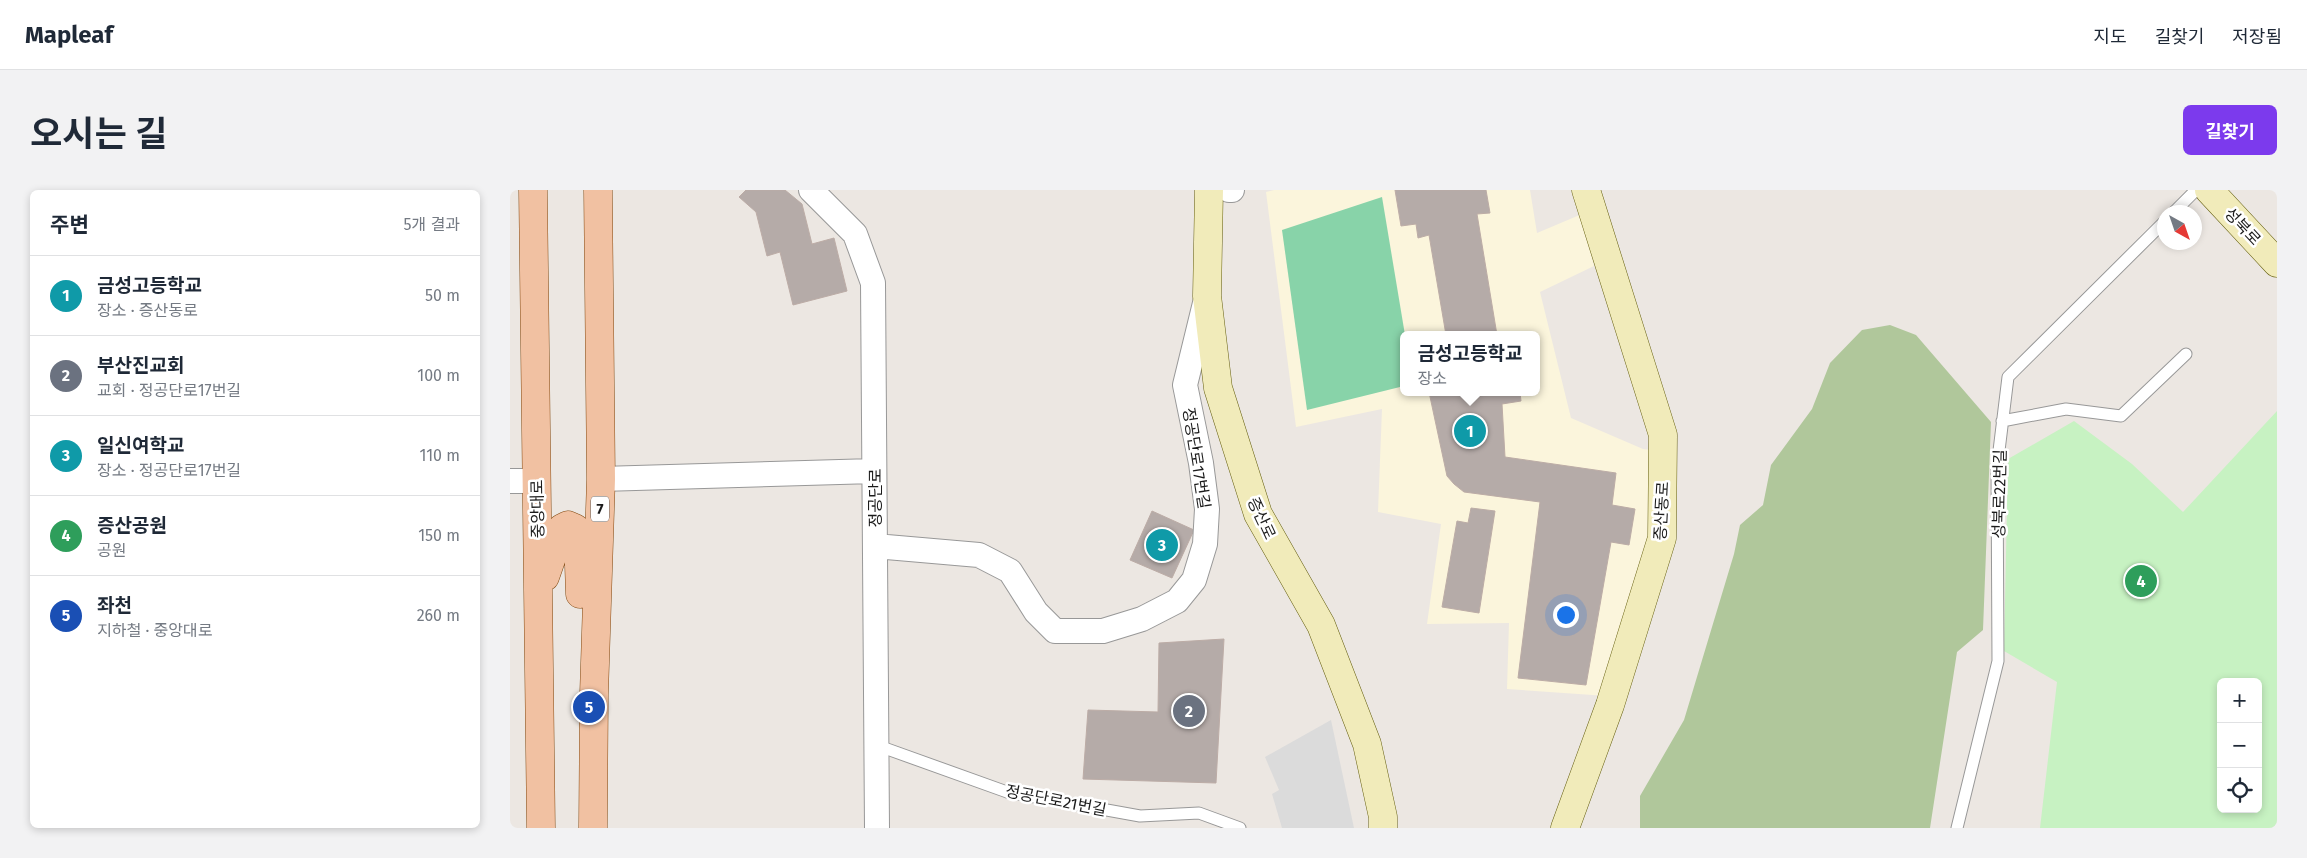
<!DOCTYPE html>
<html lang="ko">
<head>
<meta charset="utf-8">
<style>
  :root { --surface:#fff; --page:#f2f2f3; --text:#1f2937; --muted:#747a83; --line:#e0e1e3; --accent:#7c3aed }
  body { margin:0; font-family:"Fira Sans","Noto Sans KR",sans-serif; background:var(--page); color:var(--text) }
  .controls { position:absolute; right:15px; bottom:15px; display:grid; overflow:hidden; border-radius:8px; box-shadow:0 2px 8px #0003 }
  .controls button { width:45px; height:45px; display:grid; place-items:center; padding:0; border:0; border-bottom:1px solid var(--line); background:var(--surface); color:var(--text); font:25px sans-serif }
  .compass { position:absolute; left:1647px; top:15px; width:45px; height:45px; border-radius:50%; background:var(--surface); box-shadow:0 2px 8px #0003; rotate:140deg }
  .you { position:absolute; left:1055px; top:424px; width:18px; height:18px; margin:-12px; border:4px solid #fff; border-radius:50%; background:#1a73e8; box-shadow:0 0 0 8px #1a73e833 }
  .badge { display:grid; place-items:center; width:32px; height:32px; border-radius:50%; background:var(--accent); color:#fff; font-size:16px; font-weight:700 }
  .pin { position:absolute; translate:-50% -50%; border:2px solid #fff; box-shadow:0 1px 5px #0006 }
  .popup { position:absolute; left:890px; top:141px; width:140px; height:65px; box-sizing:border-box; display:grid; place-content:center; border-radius:8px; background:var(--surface); filter:drop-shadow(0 1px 4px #0005); font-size:16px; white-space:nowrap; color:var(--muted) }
  .popup b { font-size:19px; color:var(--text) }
  .popup::after { content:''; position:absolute; left:50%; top:100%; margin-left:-10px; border:10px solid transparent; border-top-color:var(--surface) }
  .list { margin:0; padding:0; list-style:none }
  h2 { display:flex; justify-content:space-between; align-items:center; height:65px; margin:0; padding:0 20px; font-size:21px }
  h2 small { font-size:16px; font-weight:400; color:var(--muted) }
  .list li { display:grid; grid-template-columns:32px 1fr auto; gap:15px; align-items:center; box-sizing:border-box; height:80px; padding:0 20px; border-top:1px solid var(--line) }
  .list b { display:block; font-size:19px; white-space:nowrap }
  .list p { margin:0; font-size:16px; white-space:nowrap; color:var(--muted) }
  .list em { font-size:16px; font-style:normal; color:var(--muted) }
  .icon { flex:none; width:28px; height:28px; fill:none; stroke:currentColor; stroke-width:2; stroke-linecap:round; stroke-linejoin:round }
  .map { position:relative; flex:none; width:1767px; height:638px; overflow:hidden; border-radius:8px }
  header { display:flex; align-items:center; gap:30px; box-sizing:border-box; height:70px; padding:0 25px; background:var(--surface); border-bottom:1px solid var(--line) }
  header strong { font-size:24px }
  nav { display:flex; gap:28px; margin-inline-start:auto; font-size:18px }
  .intro { display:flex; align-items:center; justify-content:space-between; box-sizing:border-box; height:120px; padding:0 30px }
  h1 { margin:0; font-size:35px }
  .button { padding:12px 22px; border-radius:8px; background:var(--accent); color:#fff; font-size:18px; font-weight:700 }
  main { display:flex; gap:30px; padding:0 30px }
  aside { flex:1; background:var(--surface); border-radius:8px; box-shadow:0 2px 8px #0003 }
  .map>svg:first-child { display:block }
  .education { fill:#fbf5dc; fill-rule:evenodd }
  .forest { fill:#b0c79b }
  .park { fill:#c7f2c2; fill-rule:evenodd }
  .pitch { fill:#88d3a9 }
  .parking { fill:#dbdbdb }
  .building { fill:#b5aba8; stroke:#bcaca6 }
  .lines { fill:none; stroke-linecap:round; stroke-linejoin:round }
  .lane-casing { stroke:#989898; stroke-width:13 }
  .street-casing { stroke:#989898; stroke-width:26 }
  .secondary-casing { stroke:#655f10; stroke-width:29 }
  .primary-casing { stroke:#834910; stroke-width:29 }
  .lane { stroke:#fff; stroke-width:11 }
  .street { stroke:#fff; stroke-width:24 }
  .secondary { stroke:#f1ebba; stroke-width:28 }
  .primary { stroke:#f1c1a2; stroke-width:28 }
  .labels { text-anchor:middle; stroke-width:5; stroke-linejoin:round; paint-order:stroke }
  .shield { fill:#fff; stroke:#5f5f5f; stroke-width:1 }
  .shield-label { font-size:15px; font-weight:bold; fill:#1b1b1b }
  .street-label { font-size:16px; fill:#1b1b1b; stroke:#fff }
</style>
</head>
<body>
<header>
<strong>Mapleaf</strong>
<nav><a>지도</a><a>길찾기</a><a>저장됨</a></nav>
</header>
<div class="intro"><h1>오시는 길</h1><a class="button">길찾기</a></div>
<main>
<aside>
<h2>주변<small>5개 결과</small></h2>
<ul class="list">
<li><span class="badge" style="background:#0f9aa8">1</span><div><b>금성고등학교</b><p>장소 · 증산동로</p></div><em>50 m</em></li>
<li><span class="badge" style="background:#6b7280">2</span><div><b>부산진교회</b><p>교회 · 정공단로17번길</p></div><em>100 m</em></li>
<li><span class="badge" style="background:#0f9aa8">3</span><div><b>일신여학교</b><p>장소 · 정공단로17번길</p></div><em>110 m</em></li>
<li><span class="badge" style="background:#2e9e5b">4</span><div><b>증산공원</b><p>공원</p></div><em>150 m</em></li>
<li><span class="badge" style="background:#1a4fb4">5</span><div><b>좌천</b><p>지하철 · 중앙대로</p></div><em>260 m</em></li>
</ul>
</aside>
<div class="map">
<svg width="1767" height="638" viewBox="0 0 1767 638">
  <rect width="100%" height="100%" fill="#ece7e2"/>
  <path class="education" d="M764,0H1020L1027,43L1072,24L1084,76L1030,102L1061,228L1133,259L1142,260L1143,352L1097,506L997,499L999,433L917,434L931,334L868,322L872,219L786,237L756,2ZM894,145H1026V202H894Z"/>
  <path class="forest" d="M1380,135L1406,145L1481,232L1473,440L1447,462L1420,638H1130V606L1174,530L1224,364L1230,335L1253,315L1261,275L1302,219L1320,173L1352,140Z"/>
  <path class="park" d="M1767,221V638H1530L1547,492L1494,461L1498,269L1564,231L1622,274L1673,322ZM1711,492H1748V619H1711Z"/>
  <path class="pitch" d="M872,7L895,145L894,196L797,220L772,40Z"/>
  <path class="parking" d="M821,530L844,638H772L762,604L769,600L755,567Z"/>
  <path class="building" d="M236,0H275L292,14L302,54L324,48L337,101L283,115L270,62L257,66L246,22L229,7Z
    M885,0H976L980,23L967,24L987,145H936L919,45L908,48L906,34L891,36Z
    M919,202H1010L1011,211L992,214L995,267L1106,283L1102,315L1125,319L1119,355L1101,352L1076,495L1008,488L1030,312L954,302L944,294L937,286Z
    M961,318L985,321L969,423L932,417L947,331L958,333Z
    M642,321L684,340L662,388L620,370Z
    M714,449L706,593L573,589L578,520L648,522L649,453Z"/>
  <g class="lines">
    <defs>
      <path id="lane" d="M1664,22L1686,0
        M1492,231L1556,219L1611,226L1676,164
        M366,555L497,602L630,626L689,623L730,638
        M1447,638L1488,471L1487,277L1498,187L1654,32"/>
      <path id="street" d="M301,0L345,44L363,93L367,638
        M719,0H722
        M91,289L364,281
        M0,291H26
        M365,356L469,365L500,381L526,422L545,441H593L632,429L667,411L684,390L695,354L697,319L691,273L675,195L695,113"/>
      <path id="secondary" d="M699,0L697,106L708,198L748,324L811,435L857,554L873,627V638
        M1699,0L1767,73
        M1055,638L1100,515L1152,348L1153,245L1076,0"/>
      <path id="primary" d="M23,0L31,638
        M35,387L52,338L58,335L65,338L68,347L70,404
        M83,638L84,504L91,289L88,0"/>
    </defs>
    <use href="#lane" class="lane-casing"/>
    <use href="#street" class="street-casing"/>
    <use href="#secondary" class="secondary-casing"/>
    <use href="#primary" class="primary-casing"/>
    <use href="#lane" class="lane"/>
    <use href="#street" class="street"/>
    <use href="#secondary" class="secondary"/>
    <use href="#primary" class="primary"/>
  </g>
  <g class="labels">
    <rect class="shield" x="81" y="306.5" width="18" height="25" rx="4"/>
    <g class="shield-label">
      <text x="90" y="324">7</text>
    </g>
    <g class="street-label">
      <text transform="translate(1733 36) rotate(47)" y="6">성북로</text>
      <text transform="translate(687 268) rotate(81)" y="6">정공단로17번길</text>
      <text transform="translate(1489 304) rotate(-89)" y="6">성북로22번길</text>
      <text transform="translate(365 308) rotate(-90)" y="6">정공단로</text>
      <text transform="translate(27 319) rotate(-91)" y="6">중앙대로</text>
      <text transform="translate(1151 321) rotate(-87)" y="6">증산동로</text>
      <text transform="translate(752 328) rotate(65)" y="6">증산로</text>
      <text transform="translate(546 610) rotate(11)" y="6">정공단로21번길</text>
    </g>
  </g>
</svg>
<div class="controls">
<button>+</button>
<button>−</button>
<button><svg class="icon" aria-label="locate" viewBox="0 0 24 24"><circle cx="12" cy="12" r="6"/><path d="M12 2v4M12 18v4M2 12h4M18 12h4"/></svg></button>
</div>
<svg class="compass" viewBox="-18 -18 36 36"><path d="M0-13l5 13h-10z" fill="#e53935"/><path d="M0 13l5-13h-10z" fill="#747a83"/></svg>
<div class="you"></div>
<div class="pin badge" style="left:960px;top:241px;background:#0f9aa8">1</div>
<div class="popup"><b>금성고등학교</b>장소</div>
<div class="pin badge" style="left:679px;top:521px;background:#6b7280">2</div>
<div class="pin badge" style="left:652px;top:355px;background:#0f9aa8">3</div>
<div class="pin badge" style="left:1631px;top:391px;background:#2e9e5b">4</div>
<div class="pin badge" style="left:79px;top:517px;background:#1a4fb4">5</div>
</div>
</main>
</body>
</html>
